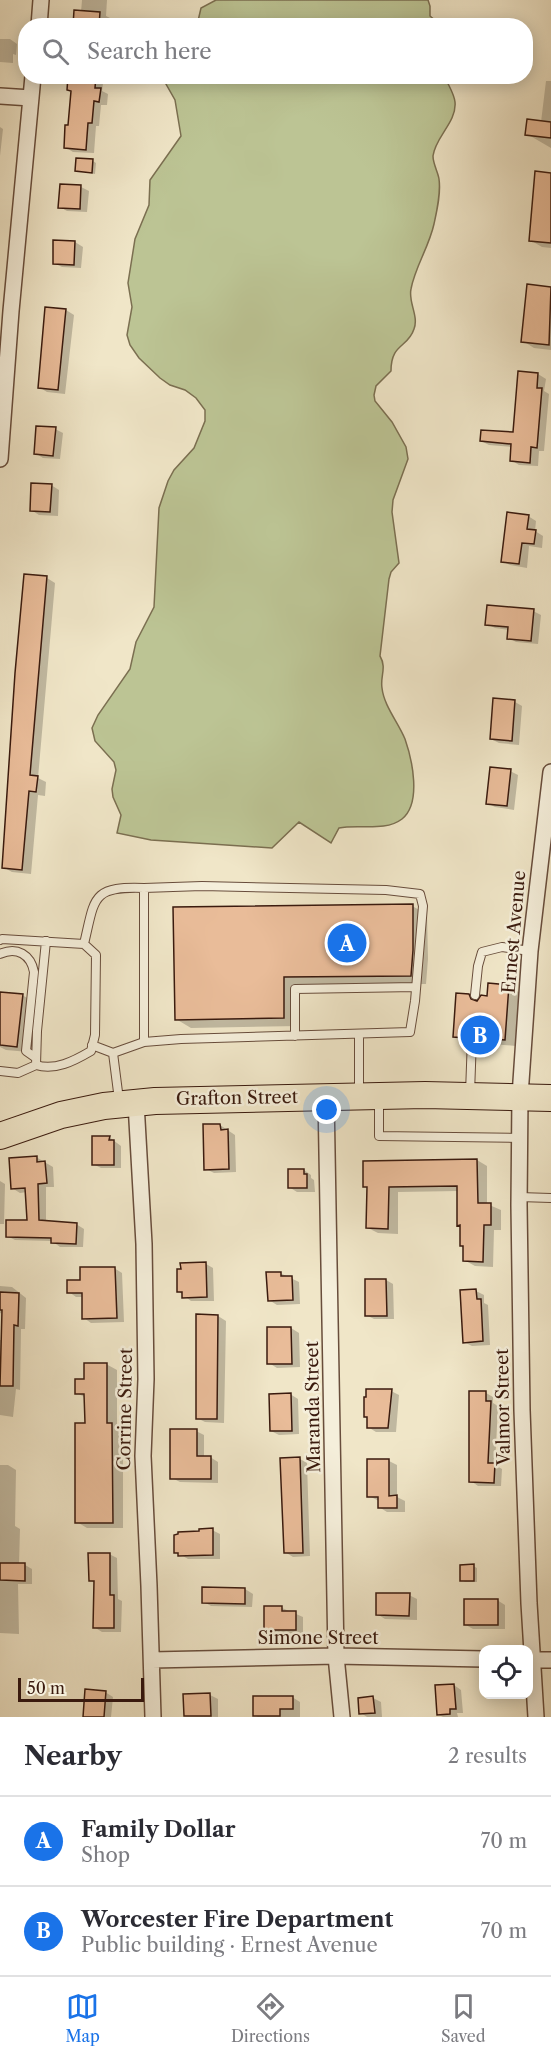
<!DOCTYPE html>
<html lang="en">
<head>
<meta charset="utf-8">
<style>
  :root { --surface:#fff; --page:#f7f7f7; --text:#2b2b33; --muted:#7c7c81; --line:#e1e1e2; --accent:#1a73e8 }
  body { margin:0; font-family:"Libre Caslon Text",serif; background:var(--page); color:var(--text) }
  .controls { position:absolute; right:18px; bottom:18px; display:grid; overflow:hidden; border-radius:12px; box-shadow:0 3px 15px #0003 }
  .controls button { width:54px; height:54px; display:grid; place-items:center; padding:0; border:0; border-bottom:2px solid var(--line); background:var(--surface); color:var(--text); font:30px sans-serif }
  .scale { position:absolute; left:18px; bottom:15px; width:126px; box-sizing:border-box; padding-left:6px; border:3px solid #3a1a0e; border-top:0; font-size:16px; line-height:21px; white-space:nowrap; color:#3a1a0e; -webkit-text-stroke:4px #f5efdb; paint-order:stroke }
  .you { position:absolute; left:327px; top:1110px; width:21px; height:21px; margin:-15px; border:4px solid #fff; border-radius:50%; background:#1a73e8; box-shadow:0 0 0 9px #1a73e833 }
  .badge { display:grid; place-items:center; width:39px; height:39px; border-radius:50%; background:var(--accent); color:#fff; font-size:20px; font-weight:700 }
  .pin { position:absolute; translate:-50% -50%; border:3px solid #fff; box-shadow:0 2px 6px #0006 }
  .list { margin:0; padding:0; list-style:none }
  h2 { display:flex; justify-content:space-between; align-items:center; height:78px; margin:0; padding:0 24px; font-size:26px }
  h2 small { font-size:20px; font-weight:400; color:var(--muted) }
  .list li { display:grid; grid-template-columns:39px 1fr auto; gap:18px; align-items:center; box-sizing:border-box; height:90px; padding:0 24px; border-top:2px solid var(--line) }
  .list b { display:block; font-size:22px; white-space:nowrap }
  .list p { margin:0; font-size:20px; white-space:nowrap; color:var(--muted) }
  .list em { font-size:20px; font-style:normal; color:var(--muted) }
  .icon { flex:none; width:33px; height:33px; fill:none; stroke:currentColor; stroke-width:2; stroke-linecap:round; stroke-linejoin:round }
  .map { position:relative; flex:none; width:551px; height:1717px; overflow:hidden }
  .search { position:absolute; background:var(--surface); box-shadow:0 3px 15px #0003; left:18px; right:18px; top:18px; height:66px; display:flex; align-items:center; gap:15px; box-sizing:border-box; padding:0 21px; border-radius:24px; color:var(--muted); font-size:22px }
  .sheet { height:258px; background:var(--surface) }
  nav { display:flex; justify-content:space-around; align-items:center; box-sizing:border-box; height:84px; border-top:2px solid var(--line); background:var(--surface); font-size:16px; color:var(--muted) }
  nav a { display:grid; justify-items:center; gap:3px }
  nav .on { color:var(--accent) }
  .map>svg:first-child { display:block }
  .green { fill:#bcc494; stroke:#7b6f51; stroke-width:1.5 }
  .shadow { fill:#0003 }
  .building { fill:#e9bc99; stroke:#3a1a0e; stroke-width:1.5 }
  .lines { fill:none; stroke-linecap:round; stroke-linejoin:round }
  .service-casing { stroke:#684d3c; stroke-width:10 }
  .minor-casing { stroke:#684d3c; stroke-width:18 }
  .trunk-casing { stroke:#3a1a0e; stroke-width:28 }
  .service { stroke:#f5efdb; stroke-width:8 }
  .minor { stroke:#f5efdb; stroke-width:15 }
  .trunk { stroke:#f0e6c8; stroke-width:26 }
  .labels { text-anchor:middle; stroke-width:5; stroke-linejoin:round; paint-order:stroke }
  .street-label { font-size:18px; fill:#3a1a0e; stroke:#f5efdb }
</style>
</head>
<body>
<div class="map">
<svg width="551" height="1717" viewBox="0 0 551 1717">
  <rect width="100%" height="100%" fill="#f0e6c8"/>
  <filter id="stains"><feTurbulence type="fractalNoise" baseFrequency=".00333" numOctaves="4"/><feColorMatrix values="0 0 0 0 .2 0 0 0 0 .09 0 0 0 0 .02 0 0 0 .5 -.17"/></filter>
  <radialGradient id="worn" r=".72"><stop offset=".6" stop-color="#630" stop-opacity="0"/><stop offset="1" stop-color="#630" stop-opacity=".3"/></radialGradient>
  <path class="green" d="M216,0H428L430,6V16L436,21V25H193L198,21L201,8Z
    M162,77H445C448,85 454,93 455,102C457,122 435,137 433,156C433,164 438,172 439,179C441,193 437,210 434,224C429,247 415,267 411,289C408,302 419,316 414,329C408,348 391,343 391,371L376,386L374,395L375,401L392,422L406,447L408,459L393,500L392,512L399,563L391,572L389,579L380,656C387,668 380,676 382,688C384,706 398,722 405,739C412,759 422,803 402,819C385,832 359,824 339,828L331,843L299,822L272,848L151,840L117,833L121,815L113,797L112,789L116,770L114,762L95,741L92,728L98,715L130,669L136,642L154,607L159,508L168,481L174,470L194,448L205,421V410L196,398L185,390L170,385L160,378L139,358L130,345L127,335L132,307L128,283L135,239L149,205L150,180L181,136L175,100Z"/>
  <path class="shadow" d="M82,0H107L106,16L116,21V26H74L81,12Z
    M0,39H10L17,44L16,55L13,54V63L0,62Z
    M70,76H104L102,91L108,94L107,105H101L99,126H96L94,153L73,152L65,147L72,92Z
    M546,81H551V148L527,134L541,122Z
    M0,127L3,129L0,156Z
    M93,161L96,163L95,174L76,170Z
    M551,174V248L542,247L530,240Z
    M61,185L81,187L89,191L87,212L67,211L60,207Z
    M75,242L83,247L81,268L62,267L54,263Z
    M528,286L551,288V350L534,348L523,341Z
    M66,310L74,315L65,394L47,392L39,387Z
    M520,373L538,374L546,379L544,391L549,394L544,451H539L538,466L519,465L511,460L512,447L489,445L481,441L514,434Z
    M55,429L63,433L60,459L43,458L35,453Z
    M51,485L59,490L58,516L39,515L31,510Z
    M528,516L536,521L535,531L543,536L542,548L529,546L527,568L510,565L502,561Z
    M47,578L55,583L38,778L46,782L45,796L38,795L31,874L12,872L3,867Z
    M533,611L541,615L538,644L516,642L509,638V630L495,628L487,624Z
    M515,702L522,706L519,745L499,743L491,739Z
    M510,771L518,775L514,810L495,807L487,803Z
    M412,906L427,914L428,959L426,984L298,985L299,1026L191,1028L176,1019Z
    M509,986L520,993L516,1046L491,1044L482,1039L478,1043L466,1042L454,1036L469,996L478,1001Z
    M0,993L22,995L34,1002L29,1052L6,1050L0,1047Z
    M220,1125L235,1135L236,1172L214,1173L206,1169Z
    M109,1137L121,1146V1168H101L93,1164Z
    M36,1157L53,1167L54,1187H46V1222L76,1224L84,1229L83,1247H60L52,1241L15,1240L7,1236L28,1222L27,1192L20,1193L12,1188Z
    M477,1160L487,1166V1204L501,1210V1230H494L493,1267L475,1266L464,1260L461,1226L459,1225L458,1191L398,1192V1234L378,1233L368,1228V1188L365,1186Z
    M304,1170L311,1175V1178L314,1180L315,1192H297L289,1187Z
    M0,1181L5,1184L4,1224H0Z
    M206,1264L213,1268L214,1301H191L178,1291Z
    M114,1268L122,1273L124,1322L91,1323L84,1318L83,1297H76L69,1292L82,1281Z
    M280,1273L299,1282L300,1304L277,1305L269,1300Z
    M386,1280L393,1284L394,1319H374L366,1315Z
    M0,1286L12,1287L26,1298L25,1329H21L20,1390L16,1389L13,1417L0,1415V1340H3V1314L0,1313Z
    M476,1291L484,1295V1303L488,1305L490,1345L472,1346L464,1342Z
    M218,1316L226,1321L224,1423L205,1422L197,1418Z
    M291,1328L299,1333L300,1367L277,1368L269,1363L268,1329Z
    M106,1364L117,1370V1428L123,1431V1528H87L77,1522L86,1425V1398L77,1393L85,1381Z
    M391,1391L399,1395L396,1432H376L368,1427V1418L365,1416L368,1398Z
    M486,1393L493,1397V1403L498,1406L495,1465L502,1469L501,1486H478L471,1481Z
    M290,1394L298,1399L299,1434L279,1435L271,1431Z
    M196,1431L204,1435V1457H210L218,1462V1483L180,1482L172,1478Z
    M300,1459L307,1463L310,1556L293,1557L285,1552Z
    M389,1461L397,1465V1497L405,1501V1512H387L379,1507V1501L369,1496Z
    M0,1465H8L16,1470L15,1526L20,1529L19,1565H25L32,1569V1584H18L19,1634L0,1633Z
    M212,1530L220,1534V1559H188L176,1552Z
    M109,1554L117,1558L118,1599L122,1601L121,1632H102L94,1627L95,1583L90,1580Z
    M473,1566L477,1568V1582H465L462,1580Z
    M245,1589L253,1594L252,1607L211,1606L204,1602Z
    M409,1595L417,1599V1620L385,1619L377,1614Z
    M497,1600L505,1605V1629H473L466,1625Z
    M282,1608L303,1617V1633L273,1634L265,1629Z
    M454,1685L461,1690L463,1713H457L458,1717H443L439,1715Z
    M105,1692L113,1697L111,1717H84Z
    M210,1695L218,1699V1717L185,1716Z
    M292,1697L300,1702V1717H258L255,1715Z
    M373,1698L381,1702L382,1717H367L361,1713Z"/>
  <path class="building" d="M74,10L100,12L99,26H73Z
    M68,76H96L95,88H101L99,102L94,101L92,123H88L86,150L64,148L65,125H68L71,91L67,90Z
    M527,119L551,122V138L525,135Z
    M76,158L93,159L92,173L75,171Z
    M535,171L551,173V243L529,241Z
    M60,184L81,185L80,209L58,208Z
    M53,240L75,241L74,265L53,264Z
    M527,284L551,287L549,345L521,342Z
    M45,307L66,309L58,390L38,388Z
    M518,371L538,373L537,388H542L537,448L531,447L530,463L510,461L511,444L480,441L481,430L513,432Z
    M36,426L56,427L53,456L34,454Z
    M31,483L52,484L50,512L30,511Z
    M507,512L529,515L527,529L536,530L534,544L522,543L519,564L501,562Z
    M24,574L47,576L30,775L38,776L36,792L29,791L22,870L2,868L15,673Z
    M487,605L534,609L531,641L507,639L508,627L485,625Z
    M493,698L515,700L512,741L490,739Z
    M490,767L511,769L507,806L486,804Z
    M413,904V950L411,976L284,977V1018L175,1020L173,907Z
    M488,983L509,985L505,1040L478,1038L477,1035L473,1032L469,1033L466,1038L453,1037L456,993L469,994L471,999L477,1001L481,995L487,996Z
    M0,992L23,994L17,1047L0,1045Z
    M203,1124H220L221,1130L228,1129L229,1169L204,1170Z
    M92,1136H110L109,1140H114V1165H92Z
    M37,1156V1162L45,1161L47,1183L38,1184L39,1220L77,1223L76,1244L51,1243V1238L6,1237V1220H27L25,1188L11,1189L9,1158Z
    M477,1159L478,1203H491V1225H484L483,1262L463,1261V1246H460V1225L457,1226V1186L389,1187L388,1229L366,1228L367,1187H363V1161Z
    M288,1169H304V1174H307V1188H288Z
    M206,1262L207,1297L182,1298V1292H177V1269H181L180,1263Z
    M80,1267H115L117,1318L82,1319V1293H67V1280H80Z
    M266,1272H281V1276H292L293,1300L268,1301Z
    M365,1279H386L387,1316H365Z
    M476,1289L477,1299H481L483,1341L463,1343L460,1290Z
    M0,1292L19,1293L18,1326L14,1325L13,1386H0L2,1310H0Z
    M196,1314L218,1315L217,1419H196Z
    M267,1327H291L292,1364H267Z
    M84,1363H107V1423H112L113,1523H75V1423H85L84,1394H75V1379H84Z
    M366,1389H392L388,1428H367V1417H364V1397H366Z
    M469,1391H486V1401H491L488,1463H495L494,1483L469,1482Z
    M291,1393L292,1431H270L269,1394Z
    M170,1429H197V1456H211V1479H170Z
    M300,1457L303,1553H284L280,1458Z
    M367,1459H389V1496L397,1495V1508H378V1497H367Z
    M213,1528V1555L178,1556V1553H174V1535L178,1534V1532L199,1531V1529Z
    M88,1553H110V1595H114V1628H93L94,1581H89Z
    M0,1563H25V1581L0,1580Z
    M474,1564V1581H460V1565Z
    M202,1587L245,1588V1604L202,1603Z
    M376,1593H410L409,1616L376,1615Z
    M464,1599H498V1625H464Z
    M264,1606H282V1611H296V1630H264Z
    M454,1684L456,1709H450V1714L437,1715L435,1685Z
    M85,1689L106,1691L104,1717H83Z
    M210,1693L211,1716H184L183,1694Z
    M253,1696H293V1709H280V1716H253Z
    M373,1696L375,1713L359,1714L358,1698Z"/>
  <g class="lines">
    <defs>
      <path id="service" d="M0,940L2,939L84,944L96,955L95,1035L91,1051C74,1061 55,1071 36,1065L37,1031L46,941
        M84,944C95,898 91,886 144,888
        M0,954C17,946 31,955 34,972L26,1051L36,1058
        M475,995L478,966L482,952L502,947L530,951
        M359,1034V1092
        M295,1036V989L416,987
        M92,1045L113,1053
        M0,1071L18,1073L36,1065
        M470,1093L472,1038
        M119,1100L113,1053L144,1042V888L202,886L386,890L420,894L423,906L415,1001L410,1032L181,1039L144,1042
        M379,1100V1136L520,1138
        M519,1197L551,1198"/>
      <path id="minor" d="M39,26L41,0
        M0,96L31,98
        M0,459L11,311L33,76
        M326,1096L336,1656L342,1717
        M136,1103L144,1244L146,1379L143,1456L149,1586L153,1717
        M152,1660L336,1656L484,1659
        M528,1660H551
        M536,1717L529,1603L522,1410L519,1205L520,1096L530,951L551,772"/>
      <path id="trunk" d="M0,1136L61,1115L104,1106L155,1101L425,1095L551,1098"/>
    </defs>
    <use href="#service" class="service-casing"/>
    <use href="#minor" class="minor-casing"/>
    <use href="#trunk" class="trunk-casing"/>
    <use href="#service" class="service"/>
    <use href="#minor" class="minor"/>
    <use href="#trunk" class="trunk"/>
  </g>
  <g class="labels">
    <g class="street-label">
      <text transform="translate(514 932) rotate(-85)" y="6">Ernest Avenue</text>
      <text transform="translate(237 1098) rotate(-1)" y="6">Grafton Street</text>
      <text transform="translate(313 1407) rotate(-91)" y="6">Maranda Street</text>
      <text transform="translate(503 1407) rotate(-91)" y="6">Valmor Street</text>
      <text transform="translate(125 1409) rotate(-89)" y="6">Corrine Street</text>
      <text x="318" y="1644">Simone Street</text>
    </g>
  </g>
  <rect width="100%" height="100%" filter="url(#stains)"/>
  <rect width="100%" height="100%" fill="url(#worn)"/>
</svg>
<div class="controls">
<button><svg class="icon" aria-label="locate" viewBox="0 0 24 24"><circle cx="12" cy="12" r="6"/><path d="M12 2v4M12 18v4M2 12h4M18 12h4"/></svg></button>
</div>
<div class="scale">50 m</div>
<div class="you"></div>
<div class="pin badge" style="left:347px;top:943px">A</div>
<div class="pin badge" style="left:480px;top:1035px">B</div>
<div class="search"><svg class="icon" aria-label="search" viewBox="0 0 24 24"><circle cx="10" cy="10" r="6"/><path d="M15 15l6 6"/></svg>Search here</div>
</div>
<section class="sheet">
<h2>Nearby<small>2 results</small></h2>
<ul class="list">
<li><span class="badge">A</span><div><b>Family Dollar</b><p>Shop</p></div><em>70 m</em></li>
<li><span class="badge">B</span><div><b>Worcester Fire Department</b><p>Public building · Ernest Avenue</p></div><em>70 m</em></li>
</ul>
</section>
<nav>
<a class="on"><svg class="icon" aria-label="map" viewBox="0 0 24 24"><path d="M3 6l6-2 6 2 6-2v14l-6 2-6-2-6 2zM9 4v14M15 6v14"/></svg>Map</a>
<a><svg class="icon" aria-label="directions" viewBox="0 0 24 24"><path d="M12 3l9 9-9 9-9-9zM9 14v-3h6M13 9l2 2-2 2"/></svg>Directions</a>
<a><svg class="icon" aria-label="saved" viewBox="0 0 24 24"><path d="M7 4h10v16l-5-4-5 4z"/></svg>Saved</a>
</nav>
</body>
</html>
